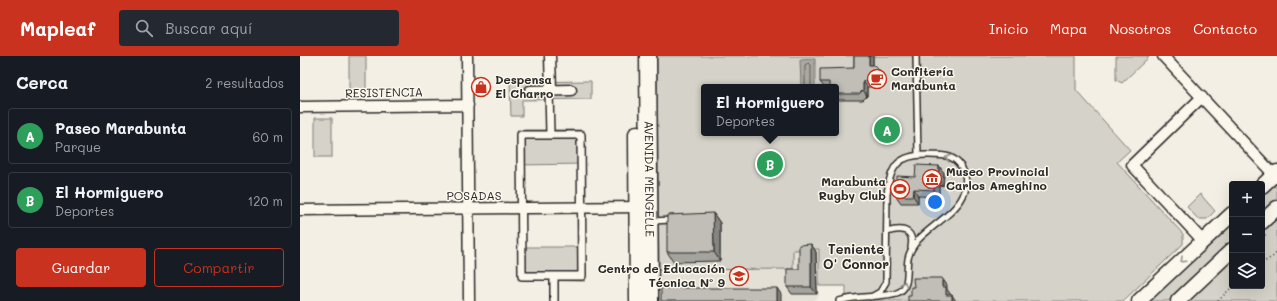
<!DOCTYPE html>
<html lang="es">
<head>
<meta charset="utf-8">
<style>
  :root { --surface:#171b24; --page:#242831; --text:#f1f3f6; --muted:#9ea1a6; --line:#363941; --accent:#c8321e }
  body { margin:0; font-family:Mali,sans-serif; background:var(--page); color:var(--text) }
  .controls { position:absolute; right:12px; bottom:12px; display:grid; overflow:hidden; border-radius:4px; box-shadow:0 4px 16px #0002 }
  .controls button { width:36px; height:36px; display:grid; place-items:center; padding:0; border:0; border-bottom:1px solid var(--line); background:var(--surface); color:var(--text); font:20px sans-serif }
  .you { position:absolute; left:635px; top:146px; width:14px; height:14px; margin:-10px; border:3px solid #fff; border-radius:50%; background:#1a73e8; box-shadow:0 0 0 6px #1a73e833 }
  .badge { display:grid; place-items:center; width:26px; height:26px; border-radius:50%; background:var(--accent); color:#fff; font-size:13px; font-weight:700 }
  .pin { position:absolute; translate:-50% -50%; border:2px solid #fff; box-shadow:0 1px 4px #0006 }
  .popup { position:absolute; left:401px; top:28px; width:138px; height:52px; box-sizing:border-box; display:grid; place-content:center; border-radius:4px; background:var(--surface); filter:drop-shadow(0 1px 3px #0005); font-size:13px; white-space:nowrap; color:var(--muted) }
  .popup b { font-size:15px; color:var(--text) }
  .popup::after { content:''; position:absolute; left:50%; top:100%; margin-left:-8px; border:8px solid transparent; border-top-color:var(--surface) }
  .list { margin:0; padding:0; list-style:none }
  h2 { display:flex; justify-content:space-between; align-items:center; height:52px; margin:0; padding:0 16px; font-size:17px }
  h2 small { font-size:13px; font-weight:400; color:var(--muted) }
  .list li { display:grid; grid-template-columns:26px 1fr auto; gap:12px; align-items:center; box-sizing:border-box; height:56px; margin:0 8px 8px; padding:0 8px; border:1px solid var(--line); border-radius:4px }
  .list b { display:block; font-size:15px; white-space:nowrap }
  .list p { margin:0; font-size:13px; white-space:nowrap; color:var(--muted) }
  .list em { font-size:13px; font-style:normal; color:var(--muted) }
  .actions { display:flex; gap:8px; padding:12px 16px }
  .actions a { flex:1; padding:9px 0; border:1px solid var(--accent); border-radius:4px; text-align:center; font-size:14px; color:var(--accent) }
  .actions .main { background:var(--accent); color:#fff }
  .icon { flex:none; width:22px; height:22px; fill:none; stroke:currentColor; stroke-width:2; stroke-linecap:round; stroke-linejoin:round }
  .map { position:relative; flex:none; width:977px; height:245px; overflow:hidden }
  header { display:flex; align-items:center; gap:24px; box-sizing:border-box; height:56px; padding:0 20px; background:var(--accent); color:#fff }
  header strong { font-size:19px }
  nav { display:flex; gap:22px; margin-inline-start:auto; font-size:14px }
  .search { width:280px; height:36px; background:var(--page); display:flex; align-items:center; gap:10px; box-sizing:border-box; padding:0 14px; border-radius:4px; color:var(--muted); font-size:15px }
  main { display:flex }
  aside { flex:1; background:var(--surface) }
  .map>svg:first-child { display:block }
  .built { fill:#e4e0d6 }
  .green { fill:#d5d2c9; stroke:#807e7a; fill-rule:evenodd }
  .water { fill:#aca9a2; stroke:#787772 }
  .lines { fill:none; stroke-linecap:round; stroke-linejoin:round }
  .shore { stroke:#5f5d5b; stroke-width:1 }
  .service-casing { stroke:#2b2b2b; stroke-width:8 }
  .pedestrian-casing { stroke:#2b2b2b; stroke-width:10 }
  .minor-casing { stroke:#2b2b2b; stroke-width:13 }
  .secondary-casing { stroke:#2b2b2b; stroke-width:17 }
  .primary-casing { stroke:#2b2b2b; stroke-width:19 }
  .path { stroke:#2b2b2b; stroke-width:1.5; stroke-dasharray:1 3; stroke-linecap:butt }
  .service { stroke:#fbf7ec; stroke-width:5 }
  .pedestrian { stroke:#fbf7ec; stroke-width:7 }
  .minor { stroke:#fbf7ec; stroke-width:10 }
  .secondary { stroke:#fbf7ec; stroke-width:14 }
  .primary { stroke:#fbf7ec; stroke-width:16 }
  .wall { fill:#a5a39d; stroke:#2b2b2b }
  .shaded-wall { fill:#86857f; stroke:#2b2b2b }
  .building { fill:#c0beb6; stroke:#2b2b2b }
  .oneway { stroke:#93918c }
  .labels { text-anchor:middle; stroke-width:3; stroke-linejoin:round; paint-order:stroke }
  .poi-label { font-size:12px; font-weight:bold; fill:#2b2b2b; stroke:#fbf7ec; text-anchor:start }
  .street-label { font-size:12px; fill:#2b2b2b; stroke:#fbf7ec }
  .neighbourhood-label { font-size:13px; font-weight:bold; fill:#2b2b2b; stroke:#fbf7ec }
</style>
</head>
<body>
<header>
<strong>Mapleaf</strong>
<div class="search"><svg class="icon" aria-label="search" viewBox="0 0 24 24"><circle cx="10" cy="10" r="6"/><path d="M15 15l6 6"/></svg>Buscar aquí</div>
<nav><a>Inicio</a><a>Mapa</a><a>Nosotros</a><a>Contacto</a></nav>
</header>
<main>
<aside>
<h2>Cerca<small>2 resultados</small></h2>
<ul class="list">
<li><span class="badge" style="background:#2e9e5b">A</span><div><b>Paseo Marabunta</b><p>Parque</p></div><em>60 m</em></li>
<li><span class="badge" style="background:#2e9e5b">B</span><div><b>El Hormiguero</b><p>Deportes</p></div><em>120 m</em></li>
</ul>
<div class="actions"><a class="main">Guardar</a><a>Compartir</a></div>
</aside>
<div class="map">
<svg width="977" height="245" viewBox="0 0 977 245">
  <rect width="100%" height="100%" fill="#f3efe4"/>
  <filter id="ink" filterUnits="userSpaceOnUse"><feTurbulence type="fractalNoise" baseFrequency=".025" numOctaves="2"/><feDisplacementMap in="SourceGraphic" scale="8" xChannelSelector="R" yChannelSelector="G"/><feConvolveMatrix kernelMatrix="1 2 1 2 8 2 1 2 1" color-interpolation-filters="sRGB"/></filter>
  <g filter="url(#ink)">
    <path class="built" d="M493,193H519V240L513,245H360L359,214L492,213Z"/>
    <path class="green" d="M49,0H66V38H49Z
      M357,0H776V34L830,94L817,106L883,178V188L823,245H546V230H519V193L493,194V213L359,214ZM404,31H536V77H404Z
      M816,0H848L849,1L822,27L816,24Z
      M291,25V43L222,44V60H211L210,26Z
      M15,62H32V101H15Z
      M217,74H284L285,108L217,109Z
      M973,130L977,131V143L962,157V137L968,132Z
      M900,138L915,155L907,163H898L887,151Z
      M977,160V245H887L932,202V230H962V174Z
      M932,165V185L868,245H847Z
      M218,191H286L285,225L218,224Z"/>
    <path class="water" d="M515,3V31H501L500,4Z"/>
    <g class="lines">
      <path class="shore" d="M505,31V9L506,8L509,7L511,9V31"/>
      <defs>
        <path id="service" d="M616,0L618,99
          M352,165L372,164
          M587,176C600,172 615,172 611,191
          M539,245C552,241 565,241 578,240C585,239 593,239 599,236C610,231 606,213 608,203C609,196 613,190 618,184C630,171 655,157 663,140C670,127 664,107 650,101C644,99 636,99 629,99C599,98 590,109 587,139L586,226L580,236L571,241"/>
        <path id="pedestrian" d="M249,34L250,79
          M221,79H281L282,220H222Z
          M254,245V220"/>
        <path id="minor" d="M167,0L169,245
          M250,0L251,34
          M863,0L977,122
          M230,35L271,34
          M902,41L832,109L903,185
          M0,51L168,49
          M0,154L343,151"/>
        <path id="secondary" d="M962,130L977,116
          M962,166L977,152
          M839,245L932,158
          M878,245L932,194"/>
        <g id="primary">
          <path id="s1" d="M348,0L350,245"/>
          <path d="M337,78L338,245"/>
        </g>
      </defs>
      <use href="#service" class="service-casing"/>
      <use href="#pedestrian" class="pedestrian-casing"/>
      <use href="#minor" class="minor-casing"/>
      <use href="#secondary" class="secondary-casing"/>
      <use href="#primary" class="primary-casing"/>
      <path class="path" d="M962,182L967,177
        M962,207L974,200L977,196
        M918,245L933,230"/>
      <use href="#service" class="service"/>
      <use href="#pedestrian" class="pedestrian"/>
      <use href="#minor" class="minor"/>
      <use href="#secondary" class="secondary"/>
      <use href="#primary" class="primary"/>
    </g>
    <path class="wall" d="M554,0H573V9L578,13L582,19L583,27L578,31H567V40L563,44H536V31H524L520,26L554,12Z
      M639,110L644,117L643,130L639,129V141L618,140V147H601L596,140L615,121Z
      M413,157L420,167V205L374,206L367,196Z
      M511,188L516,196L517,238H492L487,231L499,213Z"/>
    <path class="shaded-wall" d="M569,0H573V15L569,9Z
      M578,13L582,19L583,27L578,21Z
      M563,25L567,31V40L563,34Z
      M639,110L644,117L643,130L638,123Z
      M635,122L639,129V141L634,134Z
      M614,133L618,140V147L613,140Z
      M413,157L420,167V205L414,196Z
      M511,188L516,196L517,238L511,231Z
      M642,222L647,229V233L651,239V245L646,239L642,231Z
      M477,232L481,238V245H477Z
      M652,239L656,245H652Z"/>
    <path class="building" d="M554,0H569V9H574L578,13V21L574,25H563V34L559,38H536V31H529V26H520V13L554,12Z
      M616,109L639,110L638,123L635,122L634,134L614,133L613,140H596L597,120L615,121Z
      M413,157L414,196H367V159Z
      M511,188V231H487V213H499V189Z
      M613,222H642V231H646V239H652V245H608V240H611V231H614Z
      M361,232H477V245H361Z"/>
    <defs><path id="oneway-chevron" d="M-2-3.5L2.5 0L-2 3.5" fill="none" stroke-width="1.6" stroke-linecap="round" stroke-linejoin="round"/></defs>
    <g class="oneway">
      <use href="#oneway-chevron" transform="translate(648 102) rotate(-163)"/>
      <use href="#oneway-chevron" transform="translate(883 204) rotate(137)"/>
      <use href="#oneway-chevron" transform="translate(604 228) rotate(-71)"/>
    </g>
  </g>
  <defs>
    <symbol id="cafe-ring" viewBox="-11 -11 22 22"><circle r="9.5" fill="#fbf7ec" stroke="#c8321e" stroke-width="1.5"/><path d="M-5.5-4.5H6V0H3Q3 3.5 0 3.5H-2.5Q-5.5 3.5-5.5 0ZM3-3.2v2h1.7v-2ZM-6 4.5H4V6H-6Z" fill="#c8321e"/></symbol>
    <symbol id="shop-ring" viewBox="-11 -11 22 22"><circle r="9.5" fill="#fbf7ec" stroke="#c8321e" stroke-width="1.5"/><path d="M-5-2.5h2.3a2.7 3.5 0 0 1 5.4 0H5L5.5 6h-11ZM-1.5-2.5h3a1.5 2.3 0 0 0-3 0Z" fill="#c8321e"/></symbol>
    <symbol id="museum-ring" viewBox="-11 -11 22 22"><circle r="9.5" fill="#fbf7ec" stroke="#c8321e" stroke-width="1.5"/><path d="M0-6L6-3V-2H-6V-3ZM-5-1h2V3h-2ZM-1-1h2V3h-2ZM3-1h2V3H3ZM-6 4H6V6H-6Z" fill="#c8321e"/></symbol>
    <symbol id="stadium-ring" viewBox="-11 -11 22 22"><circle r="9.5" fill="#fbf7ec" stroke="#c8321e" stroke-width="1.5"/><path d="M0-5a6.5 5 0 1 0 0 10a6.5 5 0 1 0 0-10ZM-3.5-1.8h7v3.6h-7Z" fill="#c8321e"/></symbol>
    <symbol id="school-ring" viewBox="-11 -11 22 22"><circle r="9.5" fill="#fbf7ec" stroke="#c8321e" stroke-width="1.5"/><path d="M0-5L7-2L0 1L-7-2ZM-4 1L0 2.5L4 1V4Q0 6-4 4Z" fill="#c8321e"/></symbol>
  </defs>
  <g fill-rule="evenodd">
    <use href="#cafe-ring" x="566" y="12" width="22" height="22"/>
    <use href="#shop-ring" x="170" y="20" width="22" height="22"/>
    <use href="#museum-ring" x="621" y="112" width="22" height="22"/>
    <use href="#stadium-ring" x="589" y="122" width="22" height="22"/>
    <use href="#school-ring" x="428" y="209" width="22" height="22"/>
  </g>
  <g class="labels">
    <g class="poi-label">
      <text x="591" y="20">Confitería<tspan x="591" dy="14">Marabunta</tspan></text>
      <text x="195" y="28">Despensa<tspan x="195" dy="14">El Charro</tspan></text>
      <text x="646" y="120">Museo Provincial<tspan x="646" dy="14">Carlos Ameghino</tspan></text>
      <text x="586" y="130" text-anchor="end">Marabunta<tspan x="586" dy="14">Rugby Club</tspan></text>
      <text x="425" y="217" text-anchor="end">Centro de Educación<tspan x="425" dy="14">Técnica Nº 9</tspan></text>
    </g>
    <g class="street-label">
      <text transform="translate(84 37) rotate(-1)" y="4">RESISTENCIA</text>
      <text dy="4" stroke="none"><textPath href="#s1" startOffset="123">AVENIDA MENGELLE</textPath></text>
      <text x="174" y="144">POSADAS</text>
    </g>
    <g class="neighbourhood-label">
      <text x="556" y="198">Teniente<tspan x="556" dy="15">O' Connor</tspan></text>
    </g>
  </g>
</svg>
<div class="controls">
<button>+</button>
<button>−</button>
<button><svg class="icon" aria-label="layers" viewBox="0 0 24 24"><path d="M12 4l9 5-9 5-9-5zM3 14l9 5 9-5"/></svg></button>
</div>
<div class="you"></div>
<div class="pin badge" style="left:587px;top:74px;background:#2e9e5b">A</div>
<div class="pin badge" style="left:470px;top:108px;background:#2e9e5b">B</div>
<div class="popup"><b>El Hormiguero</b>Deportes</div>
</div>
</main>
</body>
</html>
